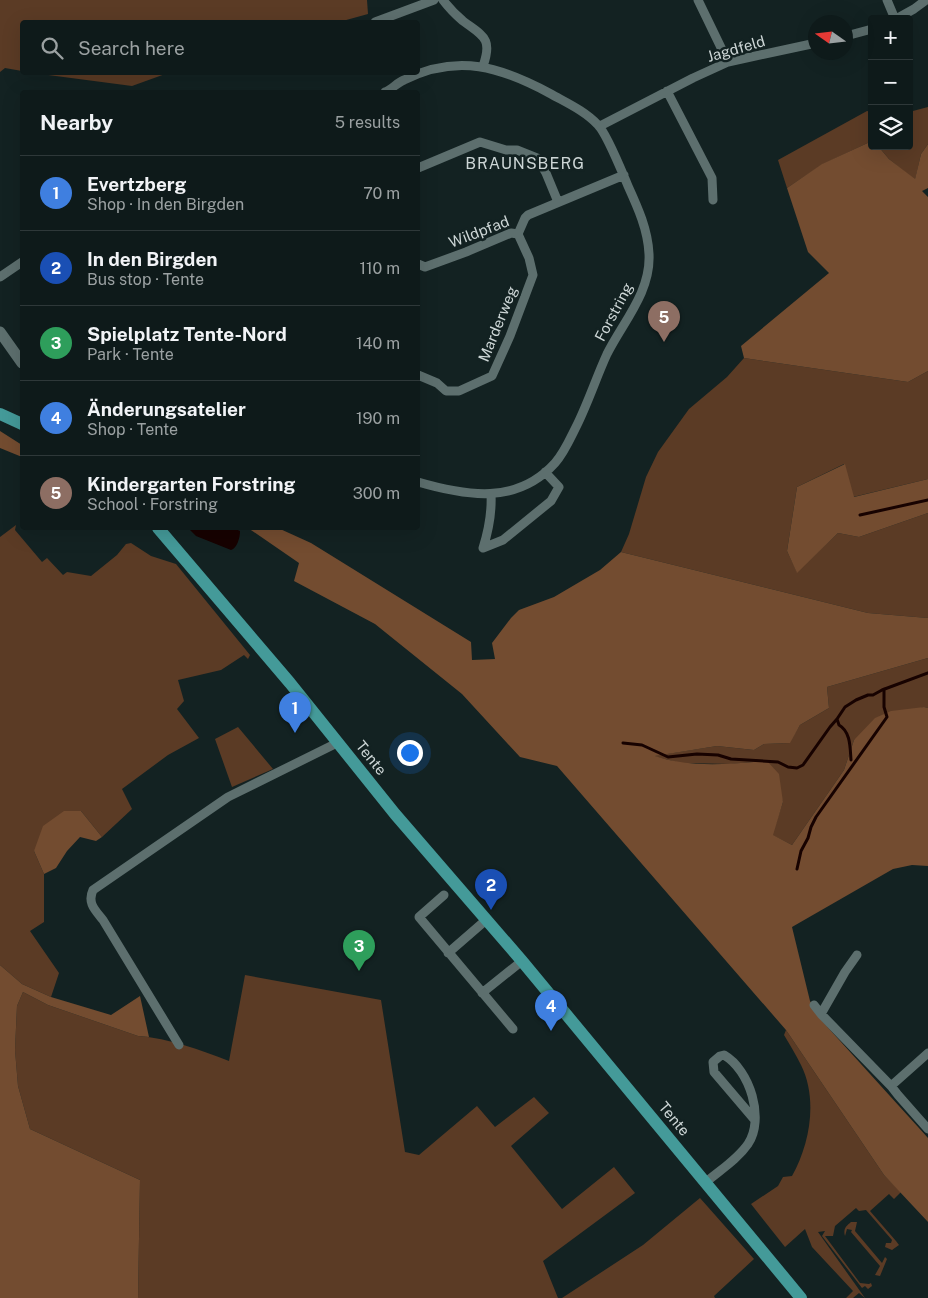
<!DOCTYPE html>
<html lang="en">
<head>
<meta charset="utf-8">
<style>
  :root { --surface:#0e1a1a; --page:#172323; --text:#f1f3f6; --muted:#9ba1a2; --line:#2e3839; --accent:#7c3aed }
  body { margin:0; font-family:"Public Sans",sans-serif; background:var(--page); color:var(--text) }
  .controls { position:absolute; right:15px; top:15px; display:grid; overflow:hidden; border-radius:5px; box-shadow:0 5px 20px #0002 }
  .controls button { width:45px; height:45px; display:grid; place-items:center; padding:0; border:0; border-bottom:1px solid var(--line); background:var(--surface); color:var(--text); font:25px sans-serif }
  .compass { position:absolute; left:808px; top:15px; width:45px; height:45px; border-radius:50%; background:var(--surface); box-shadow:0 5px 20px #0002; rotate:284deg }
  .you { position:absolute; left:409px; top:752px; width:18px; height:18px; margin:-12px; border:4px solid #fff; border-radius:50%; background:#1a73e8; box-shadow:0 0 0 8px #1a73e833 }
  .badge { display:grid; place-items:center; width:32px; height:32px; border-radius:50%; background:var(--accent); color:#fff; font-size:16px; font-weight:700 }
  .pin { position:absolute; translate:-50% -41px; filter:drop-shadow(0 1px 2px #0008) }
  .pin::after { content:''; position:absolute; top:26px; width:18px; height:15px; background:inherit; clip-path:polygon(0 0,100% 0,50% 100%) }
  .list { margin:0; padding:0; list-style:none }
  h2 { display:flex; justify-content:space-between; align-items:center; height:65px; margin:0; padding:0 20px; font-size:21px }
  h2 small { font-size:16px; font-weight:400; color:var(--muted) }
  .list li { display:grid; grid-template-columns:32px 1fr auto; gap:15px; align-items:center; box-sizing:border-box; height:75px; padding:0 20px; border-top:1px solid var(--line) }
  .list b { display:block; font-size:19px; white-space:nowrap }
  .list p { margin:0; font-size:16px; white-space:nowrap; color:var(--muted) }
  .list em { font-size:16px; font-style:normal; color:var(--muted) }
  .icon { flex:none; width:28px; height:28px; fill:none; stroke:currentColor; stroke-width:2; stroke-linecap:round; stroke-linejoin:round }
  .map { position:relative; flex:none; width:928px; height:1298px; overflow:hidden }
  .search { position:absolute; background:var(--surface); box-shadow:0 5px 20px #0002; left:20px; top:20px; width:400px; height:55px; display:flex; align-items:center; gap:12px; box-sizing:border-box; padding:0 18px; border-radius:5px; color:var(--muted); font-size:19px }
  .panel { position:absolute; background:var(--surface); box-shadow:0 5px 20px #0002; left:20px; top:90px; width:400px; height:440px; border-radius:5px }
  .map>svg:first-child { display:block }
  .green { fill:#5b3b25 }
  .forest { fill:#734c30 }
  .water { fill:#170200 }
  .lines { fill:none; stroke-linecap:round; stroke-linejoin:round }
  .stream { stroke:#170200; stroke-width:3 }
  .minor { stroke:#5d6f6e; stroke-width:9 }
  .tertiary { stroke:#5d6f6e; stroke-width:11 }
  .primary { stroke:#449a99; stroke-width:12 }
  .labels { text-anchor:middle; stroke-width:5; stroke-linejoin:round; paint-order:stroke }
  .street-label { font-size:15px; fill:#cdd6d6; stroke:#132222 }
  .neighbourhood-label { font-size:16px; letter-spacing:1px; fill:#cdd6d6; stroke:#132222 }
</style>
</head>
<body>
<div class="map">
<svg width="928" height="1298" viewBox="0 0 928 1298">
  <rect width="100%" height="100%" fill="#132222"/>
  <path class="green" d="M0,0H367L368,14L339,22H22V71L5,68L0,72Z
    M33,73H168L132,86Z
    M928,107V144L921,154L915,180L889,159L878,146H909V112Z
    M867,111L872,112V141L823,164L787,188L778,160Z
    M744,358L908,382L928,371V479L853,497L844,464L797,487L787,551L797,572L838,533L859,537L928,513V618L868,613L621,552L629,534L646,477L658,452L689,409L727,377Z
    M16,525L15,530L42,562L47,558L63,575L67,572L91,576L117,555L126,544L131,543L151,556L176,564L250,655L248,659L244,655L221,670L178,680L184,701L177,709L199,738L168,755L122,789L132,809L102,837L81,811L34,851L44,874V922L30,931L59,973L51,997L22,984L0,965V537Z
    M928,658V708L923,707L854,740L844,770L792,845L772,835L783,802L767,761L731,764L680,763L653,756L717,746L754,750L764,744L789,743L800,725L829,708L827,687Z
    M238,727L273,769L232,787L215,739Z
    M245,975L381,1000L405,1152L419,1155L477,1106L495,1127L534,1097L549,1113L511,1146L562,1209L614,1167L635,1193L543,1261L558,1298H138L140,1180L30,1129L18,1086L15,1050L17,1006L23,992L48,1005L138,1036C169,1038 200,1050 229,1061Z
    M786,1030L884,1175L901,1192L894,1199L889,1194L870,1211L896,1241L899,1245L892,1250L885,1247L886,1243H891L892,1240L866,1210L859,1211L856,1208L835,1226L833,1236H825L860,1283L869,1284L871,1283L872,1286L868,1289L865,1286L862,1288L822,1236L825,1231L818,1232L865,1298L859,1293L853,1298H846L853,1291L812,1247L805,1229L785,1247L751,1204L778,1186L783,1177L792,1176C810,1144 818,1099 801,1065C796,1055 790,1045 784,1035Z
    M700,1198L754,1259L714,1296L715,1298H562L643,1245Z
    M851,1222H857L855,1231L882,1263L885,1257L887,1259L880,1276L875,1275L880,1266L851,1232L852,1230L847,1229L845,1236C843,1229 846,1226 851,1222Z"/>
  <path class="forest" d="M872,141V146H878L889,159L915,179L921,154L928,144V188L922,191L928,197V371L908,382L744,358L741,346L829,273L808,252L787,188L822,164Z
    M0,431L22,445V457L0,448Z
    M845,464L854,497L928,479V513L859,537L838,533L797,573L787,551L797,487Z
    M248,528H278L311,543L471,642L472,660L495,659L492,643L511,618L519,610L554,597L600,570L621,552L868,613L928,618V658L827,687L829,708L800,725L790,743L764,744L754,750L717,746L655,756C690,768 730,764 767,761L779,774L783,802L773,835L792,845L844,770L854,740L875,718L891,711L924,707L928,708V866L912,865L893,869L792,927L810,1001L822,1021L928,1138V1222L884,1175L786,1030L557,766L520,757L462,694L375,624L294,581L299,563Z
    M64,811H81L102,837L96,841L80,837L67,851L56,868L44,874L34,851L43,826Z
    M0,965L22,984L51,997L111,1015L140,996L149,1037L138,1036L48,1005L23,992L17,1006L15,1050L18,1086L30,1129L140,1180L138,1298H0Z"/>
  <path class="water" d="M188,528H233L240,531C240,538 237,548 231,550L196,536Z"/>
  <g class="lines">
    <path class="stream" d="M860,515L928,500
      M837,719L839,725C851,732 850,748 851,760
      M623,743L642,745L668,757L697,754L718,755L731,759L778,762L788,767L797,768L803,765L830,727L837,719L845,707L856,700L868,695H873L882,690L928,673
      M797,869L801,851L808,838L811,827L816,817L887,717L884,707V689"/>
    <path class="minor" d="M443,0C449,8 456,15 463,21C483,36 493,38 483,66
      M698,0L728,62
      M887,0L895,19
      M896,19L914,9L926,0
      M375,22L434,0
      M846,36L872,29
      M667,91L712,178L713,200
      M385,92C392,89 397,83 404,80C458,53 501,67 551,94C567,103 585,111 598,125C607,134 622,172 628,186C638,208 648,230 649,254C651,292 623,322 607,354C596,378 588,403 576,427C570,439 564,453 555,463C517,505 466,496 418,482
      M600,126L693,78L728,62L816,43
      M418,168L480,142L506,150H517L537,158L546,173L558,202
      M518,234L525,218L528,215L624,175
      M418,264L425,267L466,252L511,233L518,234
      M0,277L22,262
      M418,375L437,383L446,391H459L492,376L510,336L533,275L529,258L518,234
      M483,548L503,540L551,501L559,487L545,472
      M483,548C489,529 492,513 491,494
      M444,895L419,917L513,1029
      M448,953L486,920
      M482,993L522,961
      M814,1005L821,1014L845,972L857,955
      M821,1014L891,1086L898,1095L928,1129
      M179,1045L103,920C95,910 87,903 93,890L228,797L337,743
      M891,1086L928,1053
      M705,1183C720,1170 737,1160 748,1144C765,1119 750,1070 724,1055L720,1056L713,1062L714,1072L754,1119"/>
    <path class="tertiary" d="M0,332L22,363"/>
    <path class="primary" d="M0,414L22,424
      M158,528L290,683L395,814L522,961L801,1298"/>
  </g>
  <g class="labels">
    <g class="street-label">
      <text transform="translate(736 49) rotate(-16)" y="5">Jagdfeld</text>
      <text transform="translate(479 232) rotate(-21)" y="5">Wildpfad</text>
      <text transform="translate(614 312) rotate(-62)" y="5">Forstring</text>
      <text transform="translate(498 324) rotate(-68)" y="5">Marderweg</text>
      <text transform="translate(371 758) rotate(51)" y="5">Tente</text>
      <text transform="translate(674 1119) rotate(50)" y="5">Tente</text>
    </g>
    <g class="neighbourhood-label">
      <text x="525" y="169">BRAUNSBERG</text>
    </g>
  </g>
</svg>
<div class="controls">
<button>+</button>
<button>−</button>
<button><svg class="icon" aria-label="layers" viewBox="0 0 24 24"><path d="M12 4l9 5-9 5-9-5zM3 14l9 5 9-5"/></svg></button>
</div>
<svg class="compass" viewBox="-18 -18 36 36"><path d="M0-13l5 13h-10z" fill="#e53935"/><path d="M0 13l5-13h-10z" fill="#9ba1a2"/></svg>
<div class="you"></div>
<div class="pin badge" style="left:295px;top:733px;background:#3f7fe0">1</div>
<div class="pin badge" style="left:491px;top:910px;background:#1a4fb4">2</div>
<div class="pin badge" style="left:359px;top:971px;background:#2e9e5b">3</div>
<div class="pin badge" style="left:551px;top:1031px;background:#3f7fe0">4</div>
<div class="pin badge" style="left:664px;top:342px;background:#8d6e63">5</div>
<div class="search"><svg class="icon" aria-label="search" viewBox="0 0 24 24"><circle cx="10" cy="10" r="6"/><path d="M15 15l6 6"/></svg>Search here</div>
<section class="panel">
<h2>Nearby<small>5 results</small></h2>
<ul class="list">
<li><span class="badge" style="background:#3f7fe0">1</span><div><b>Evertzberg</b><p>Shop · In den Birgden</p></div><em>70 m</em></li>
<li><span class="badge" style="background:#1a4fb4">2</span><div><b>In den Birgden</b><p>Bus stop · Tente</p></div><em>110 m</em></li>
<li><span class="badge" style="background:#2e9e5b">3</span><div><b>Spielplatz Tente-Nord</b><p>Park · Tente</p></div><em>140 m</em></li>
<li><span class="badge" style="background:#3f7fe0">4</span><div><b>Änderungsatelier</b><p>Shop · Tente</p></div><em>190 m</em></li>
<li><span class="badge" style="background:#8d6e63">5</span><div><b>Kindergarten Forstring</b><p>School · Forstring</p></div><em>300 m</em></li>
</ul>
</section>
</div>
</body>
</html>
